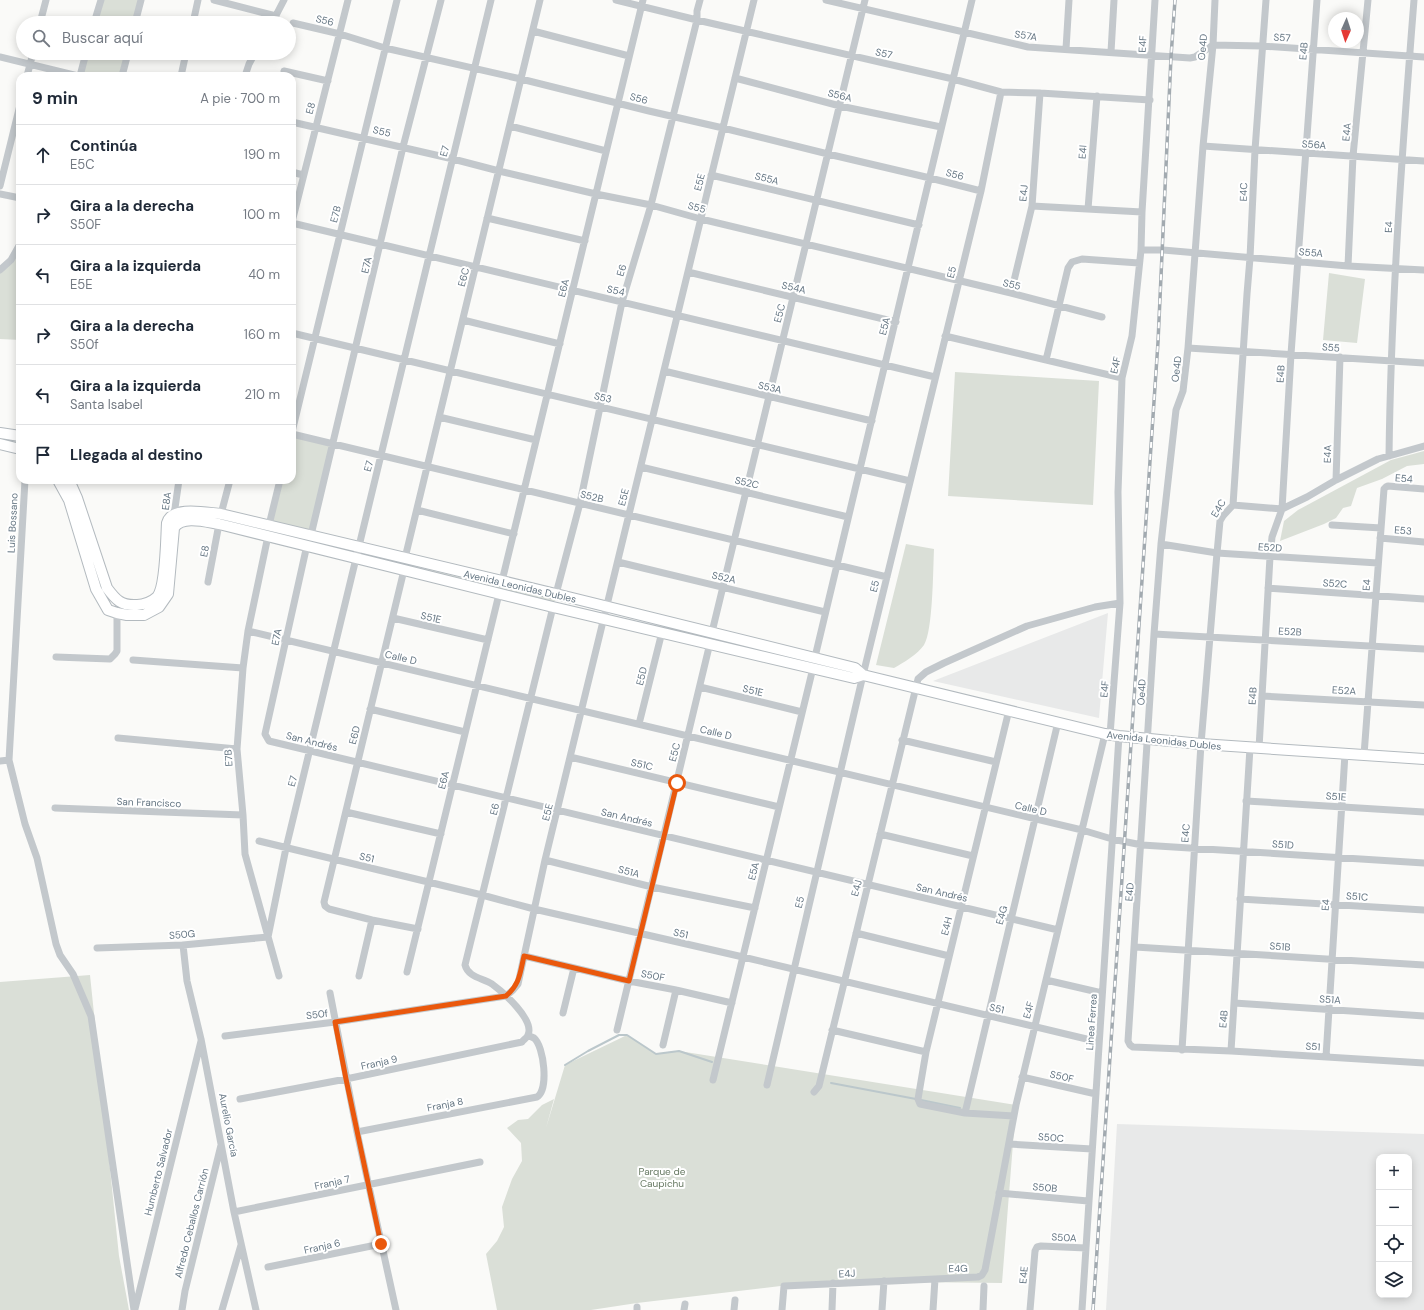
<!DOCTYPE html>
<html lang="es">
<head>
<meta charset="utf-8">
<style>
  :root { --surface:#fff; --page:#f6f6f7; --text:#1f2937; --muted:#747a83; --line:#e0e1e3 }
  body { margin:0; font-family:"DM Sans",sans-serif; background:var(--page); color:var(--text) }
  .controls { position:absolute; right:12px; bottom:12px; display:grid; overflow:hidden; border-radius:8px; box-shadow:0 2px 10px #0003 }
  .controls button { width:36px; height:36px; display:grid; place-items:center; padding:0; border:0; border-bottom:1px solid var(--line); background:var(--surface); color:var(--text); font:20px sans-serif }
  .compass { position:absolute; left:1328px; top:12px; width:36px; height:36px; border-radius:50%; background:var(--surface); box-shadow:0 2px 10px #0003; rotate:183deg }
  .stop { position:absolute; width:12px; height:12px; margin:-9px; border:3px solid #ea580c; border-radius:50%; background:#fff }
  .stop.end { background:#ea580c; border-color:#fff; box-shadow:0 1px 4px #0008 }
  .list { margin:0; padding:0; list-style:none }
  h2 { display:flex; justify-content:space-between; align-items:center; height:52px; margin:0; padding:0 16px; font-size:17px }
  h2 small { font-size:13px; font-weight:400; color:var(--muted) }
  .list li { display:grid; grid-template-columns:26px 1fr auto; gap:12px; align-items:center; box-sizing:border-box; height:60px; padding:0 16px; border-top:1px solid var(--line) }
  .list b { display:block; font-size:15px; white-space:nowrap }
  .list p { margin:0; font-size:13px; white-space:nowrap; color:var(--muted) }
  .list em { font-size:13px; font-style:normal; color:var(--muted) }
  .icon { flex:none; width:22px; height:22px; fill:none; stroke:currentColor; stroke-width:2; stroke-linecap:round; stroke-linejoin:round }
  .map { position:relative; flex:none; width:1424px; height:1310px; overflow:hidden }
  .search { position:absolute; background:var(--surface); box-shadow:0 2px 10px #0003; left:16px; top:16px; width:280px; height:44px; display:flex; align-items:center; gap:10px; box-sizing:border-box; padding:0 14px; border-radius:22px; color:var(--muted); font-size:15px }
  .panel { position:absolute; background:var(--surface); box-shadow:0 2px 10px #0003; left:16px; top:72px; width:280px; height:412px; border-radius:12px }
  .map>svg:first-child { display:block }
  .built { fill:#e8e9e9; fill-rule:evenodd }
  .green { fill:#dadfd7 }
  .lines { fill:none; stroke-linecap:round; stroke-linejoin:round }
  .stream { stroke:#bbc7cb; stroke-width:2 }
  .secondary-casing { stroke:#b3babf; stroke-width:12 }
  .street { stroke:#c3c8cc; stroke-width:7 }
  .secondary { stroke:#fff; stroke-width:10 }
  .rail-casing { stroke:#a2aab0; stroke-width:3.5 }
  .rail { stroke:#fff; stroke-width:2; stroke-dasharray:6; stroke-linecap:butt }
  .route { stroke:#ea580c; stroke-width:5 }
  .labels { text-anchor:middle; stroke-width:4; stroke-linejoin:round; paint-order:stroke }
  .street-label { font-size:10px; fill:#657683; stroke:#fff }
  .park-label { font-size:10px; fill:#687a64; stroke:#fff }
</style>
</head>
<body>
<div class="map">
<svg width="1424" height="1310" viewBox="0 0 1424 1310">
  <rect width="100%" height="100%" fill="#fafaf8"/>
  <path class="built" d="M1108,613L1099,718L933,681Z
    M1117,1124L1424,1134V1310H1106ZM1379,1157H1409V1295H1379Z"/>
  <path class="green" d="M99,0H139L133,23H93Z
    M85,53H125L119,76H79Z
    M20,247V340L0,339V273Z
    M1329,273L1365,279L1357,343L1323,340Z
    M955,372L1099,381L1093,505L948,496Z
    M292,436L332,445L310,533L271,524L281,480H292Z
    M1424,451V464L1407,466L1382,479L1357,488L1351,506L1343,508L1336,518L1324,524L1280,541L1284,521L1298,510L1391,460Z
    M253,528L556,600L553,602Z
    M906,544L934,549C933,570 933,631 924,645C918,654 903,663 894,668L876,665Z
    M90,975L119,1256L129,1310H0V982Z
    M627,1035L656,1054L679,1051L1016,1105L1002,1283L822,1281L637,1303L591,1310H497L486,1254L497,1241L504,1227L502,1207L512,1179L522,1161L521,1143L507,1128L518,1120L528,1119L542,1105L554,1099L546,1128L565,1065Z"/>
  <g class="lines">
    <path class="stream" d="M565,1065L588,1051L619,1035H627L656,1054L679,1051L712,1062
      M831,1083L916,1099
      M921,1100L960,1108"/>
    <defs>
      <path id="secondary" d="M0,433L20,436
        M0,444L20,449
        M58,480L69,500L96,589L108,610L117,613L127,615H144L159,607L168,594L174,528C182,515 206,522 219,524L553,607L854,678L863,675
        M69,480L77,498L107,588C116,600 121,606 137,605C144,605 153,601 157,597C166,587 166,538 167,523C172,505 207,513 221,514L556,594L855,668L863,675L1105,734L1119,736L1201,744L1424,759"/>
    </defs>
    <use href="#secondary" class="secondary-casing"/>
    <path class="street" d="M214,0L276,16
      M616,0L697,20L953,79L1001,92L1040,93L1150,100
      M826,0L1028,47L1190,58L1195,57L1213,45L1262,46L1424,57
      M1215,0L1213,45L1203,146L1188,348L1183,391L1176,410L1161,544L1154,634L1128,1041L1130,1045L1133,1047L1231,1051L1424,1063
      M40,23L46,0
      M94,23L101,0
      M135,23L141,0
      M193,23L198,0
      M272,23L284,0
      M293,23L340,34L385,48L521,79L649,111L723,128L828,154L930,178L981,191
      M533,31L629,56
      M1066,49L1069,0
      M1111,52L1114,0
      M0,57L78,76
      M284,71L328,81
      M27,76L33,53
      M80,76L86,53
      M122,76L128,53
      M181,76L186,53
      M245,76L249,64L255,53
      M735,78L840,106L941,127
      M292,122L453,159L499,171L596,194L651,205L701,219L1011,293L1102,317
      M510,126L606,151
      M1203,146L1424,161
      M292,172L303,175
      M711,175L919,225
      M0,186L20,105
      M0,194L20,198
      M1032,206L1142,212
      M1088,209L1097,96
      M487,218L585,241
      M292,222L348,0
      M292,223L935,377
      M1141,250H1163L1348,266L1424,270
      M1348,266L1353,156L1368,0
      M0,270L11,260L20,244
      M688,272L896,322
      M1011,293L1032,206L1040,93
      M463,320L560,344
      M292,333L910,481
      M945,336L1122,378
      M1188,348L1424,363
      M1046,360L1068,268L1072,262L1082,259L1139,263
      M664,371L872,421
      M439,417L536,440
      M292,432L397,0
      M292,434L887,577
      M1389,456C1391,304 1402,152 1414,0
      M641,467L848,517
      M25,480L9,760L25,824L37,858L56,944L60,955L73,974L91,1016L134,1310
      M1336,480L1340,357
      M1233,505L1282,509L1307,497L1336,480L1378,459L1424,446
      M417,510L514,534
      M221,514L230,480
      M175,517L174,515L179,480
      M269,525L280,480
      M1332,525L1381,528
      M311,535L403,147L441,0
      M268,536L248,631L243,668L237,749L243,815L245,854L279,976
      M1380,538L1424,542
      M1161,544L1217,553L1378,563
      M307,545L265,734L269,741L1058,930
      M405,558L540,0
      M618,562L825,612
      M404,570L324,902L325,906L329,909L372,920L418,929
      M502,581L643,0
      M208,582L219,524
      M1268,588L1424,599
      M556,594L580,503L622,302L651,205L697,20V11L700,0
      M393,618L488,640
      M248,631L1082,830L1112,839L1142,845L1424,863
      M712,632L865,0
      M1154,634L1424,649
      M56,657L110,659L115,654L117,651V613
      M815,657L972,0
      M133,660L243,668
      M700,687L802,712
      M1262,696L1424,705
      M370,709L465,732
      M1009,710L926,1052L918,1099L920,1104L965,1113L1014,1116
      M639,724L662,632
      M1110,735L1120,603L1118,492L1122,378L1132,336L1141,250L1142,212L1155,0
      M118,738L237,749
      M902,740L996,762
      M1259,748L1270,557L1272,537L1282,509L1291,354L1317,0
      M1364,755L1384,489L1386,487L1388,486L1424,489
      M570,757L779,807
      M0,761L9,760
      M1246,801L1424,812
      M55,808L243,815
      M346,812L441,834
      M880,834L973,856
      M259,841L482,895L534,909L743,957L1099,1042
      M545,860L652,887L755,908
      M1240,899L1424,910
      M856,933L949,956
      M183,945L187,981L201,1039L234,1212L256,1310
      M1135,947L1424,965
      M97,948L183,945L268,937L286,848L491,0
      M524,956L629,981L676,990L732,1003
      M407,972L499,594
      M359,976L372,920
      M1046,980L1102,993
      M330,993L357,1132L396,1310
      M1234,1003L1424,1016
      M563,1013L574,968
      M617,1030L710,643
      M832,1030L926,1052
      M225,1036L335,1022L506,996L513,990L518,984L545,860L754,0
      M663,1045L676,990
      M1182,1050L1201,744L1217,553L1220,521L1223,516L1233,505L1247,294L1250,258L1255,150L1266,0
      M1231,1051L1250,748
      M1326,1057L1345,754
      M1022,1077L1096,1094
      M713,1080L813,668
      M767,1085L863,675L981,191L1001,92
      M814,1092L819,1086L918,679L926,672L944,663L1027,626L1095,607L1120,603
      M240,1099L346,1079L522,1042C523,1040 527,1038 528,1035C535,1020 503,992 492,984C482,978 468,977 465,965L553,607
      M965,1113L1058,722
      M357,1132L537,1097C549,1090 544,1046 534,1038C532,1037 530,1036 528,1036
      M1009,1144L1092,1149
      M999,1193L1088,1201
      M234,1212L480,1162
      M268,1267L381,1244
      M135,1309L201,1041
      M182,1310L185,1291L221,1145
      M222,1310L241,1245
      M637,1310V1307
      M684,1310L685,1304
      M734,1310L735,1300
      M782,1310L784,1286L935,1279
      M832,1310L833,1283
      M882,1310L884,1281
      M933,1310L935,1279L978,1277L982,1275L985,1270L1016,1105L1105,734
      M983,1310L984,1286
      M1030,1310L1035,1251L1037,1247L1041,1246L1086,1248
      M1082,1310L1119,736"/>
    <use href="#secondary" class="secondary"/>
    <defs>
      <path id="rail" d="M1093,1310L1158,342L1171,57L1175,0"/>
    </defs>
    <use href="#rail" class="rail-casing"/>
    <use href="#rail" class="rail"/>
  </g>
  <g class="lines">
    <path class="route" d="M381,1244L346,1079L335,1022L506,996C520,984 520,973 524,956L629,981L677,783"/>
  </g>
  <g class="labels">
    <g class="street-label">
      <text transform="translate(325 20) rotate(14)" y="4">S56</text>
      <text transform="translate(1026 35) rotate(9)" y="4">S57A</text>
      <text transform="translate(1282 37) rotate(4)" y="4">S57</text>
      <text transform="translate(1142 44) rotate(-87)" y="4">E4F</text>
      <text transform="translate(1202 47) rotate(-85)" y="4">Oe4D</text>
      <text transform="translate(1303 51) rotate(-86)" y="4">E4B</text>
      <text transform="translate(884 53) rotate(13)" y="4">S57</text>
      <text transform="translate(840 95) rotate(14)" y="4">S56A</text>
      <text transform="translate(639 98) rotate(15)" y="4">S56</text>
      <text transform="translate(310 108) rotate(-75)" y="4">E8</text>
      <text transform="translate(382 131) rotate(13)" y="4">S55</text>
      <text transform="translate(1346 132) rotate(-85)" y="4">E4A</text>
      <text transform="translate(1314 144) rotate(4)" y="4">S56A</text>
      <text transform="translate(444 151) rotate(-76)" y="4">E7</text>
      <text transform="translate(1082 152) rotate(-86)" y="4">E4I</text>
      <text transform="translate(955 174) rotate(15)" y="4">S56</text>
      <text transform="translate(767 178) rotate(14)" y="4">S55A</text>
      <text transform="translate(699 182) rotate(-76)" y="4">E5E</text>
      <text transform="translate(1243 192) rotate(-88)" y="4">E4C</text>
      <text transform="translate(1023 193) rotate(-85)" y="4">E4J</text>
      <text transform="translate(697 207) rotate(15)" y="4">S55</text>
      <text transform="translate(335 214) rotate(-76)" y="4">E7B</text>
      <text transform="translate(1388 227) rotate(-87)" y="4">E4</text>
      <text transform="translate(1311 252) rotate(5)" y="4">S55A</text>
      <text transform="translate(366 265) rotate(-77)" y="4">E7A</text>
      <text transform="translate(621 270) rotate(-73)" y="4">E6</text>
      <text transform="translate(951 272) rotate(-76)" y="4">E5</text>
      <text transform="translate(463 277) rotate(-76)" y="4">E6C</text>
      <text transform="translate(1012 284) rotate(14)" y="4">S55</text>
      <text transform="translate(794 287) rotate(13)" y="4">S54A</text>
      <text transform="translate(563 288) rotate(-76)" y="4">E6A</text>
      <text transform="translate(616 290) rotate(13)" y="4">S54</text>
      <text transform="translate(779 313) rotate(-76)" y="4">E5C</text>
      <text transform="translate(884 326) rotate(-76)" y="4">E5A</text>
      <text transform="translate(1331 347) rotate(4)" y="4">S55</text>
      <text transform="translate(1115 365) rotate(-77)" y="4">E4F</text>
      <text transform="translate(1176 369) rotate(-83)" y="4">Oe4D</text>
      <text transform="translate(1280 374) rotate(-87)" y="4">E4B</text>
      <text transform="translate(770 387) rotate(13)" y="4">S53A</text>
      <text transform="translate(603 397) rotate(14)" y="4">S53</text>
      <text transform="translate(1327 454) rotate(-88)" y="4">E4A</text>
      <text transform="translate(368 466) rotate(-76)" y="4">E7</text>
      <text transform="translate(1404 478) rotate(4)" y="4">E54</text>
      <text transform="translate(747 482) rotate(13)" y="4">S52C</text>
      <text transform="translate(592 496) rotate(13)" y="4">S52B</text>
      <text transform="translate(623 497) rotate(-76)" y="4">E5E</text>
      <text transform="translate(166 501) rotate(-83)" y="4">E8A</text>
      <text transform="translate(1218 508) rotate(-59)" y="4">E4C</text>
      <text transform="translate(12 523) rotate(-87)" y="4">Luis Bossano</text>
      <text transform="translate(1403 530) rotate(4)" y="4">E53</text>
      <text transform="translate(1270 547) rotate(4)" y="4">E52D</text>
      <text transform="translate(204 551) rotate(-80)" y="4">E8</text>
      <text transform="translate(724 577) rotate(13)" y="4">S52A</text>
      <text transform="translate(1335 583) rotate(4)" y="4">S52C</text>
      <text transform="translate(1366 585) rotate(-86)" y="4">E4</text>
      <text transform="translate(520 586) rotate(13)" y="4">Avenida Leonidas Dubles</text>
      <text transform="translate(874 586) rotate(-76)" y="4">E5</text>
      <text transform="translate(431 617) rotate(13)" y="4">S51E</text>
      <text transform="translate(1290 631) rotate(3)" y="4">E52B</text>
      <text transform="translate(276 637) rotate(-78)" y="4">E7A</text>
      <text transform="translate(401 657) rotate(13)" y="4">Calle D</text>
      <text transform="translate(641 676) rotate(-76)" y="4">E5D</text>
      <text transform="translate(1104 689) rotate(-85)" y="4">E4F</text>
      <text transform="translate(753 690) rotate(13)" y="4">S51E</text>
      <text transform="translate(1344 690) rotate(3)" y="4">E52A</text>
      <text transform="translate(1141 692) rotate(-87)" y="4">Oe4D</text>
      <text transform="translate(1252 696) rotate(-87)" y="4">E4B</text>
      <text transform="translate(716 732) rotate(13)" y="4">Calle D</text>
      <text transform="translate(354 735) rotate(-76)" y="4">E6D</text>
      <text transform="translate(1164 740) rotate(6)" y="4">Avenida Leonidas Dubles</text>
      <text transform="translate(312 741) rotate(14)" y="4">San Andrés</text>
      <text transform="translate(674 752) rotate(-76)" y="4">E5C</text>
      <text transform="translate(228 758) rotate(-94)" y="4">E7B</text>
      <text transform="translate(642 764) rotate(13)" y="4">S51C</text>
      <text transform="translate(443 780) rotate(-76)" y="4">E6A</text>
      <text transform="translate(292 781) rotate(-76)" y="4">E7</text>
      <text transform="translate(1336 796) rotate(4)" y="4">S51E</text>
      <text transform="translate(149 802) rotate(2)" y="4">San Francisco</text>
      <text transform="translate(1031 808) rotate(13)" y="4">Calle D</text>
      <text transform="translate(494 809) rotate(-76)" y="4">E6</text>
      <text transform="translate(547 812) rotate(-76)" y="4">E5E</text>
      <text transform="translate(627 817) rotate(13)" y="4">San Andrés</text>
      <text transform="translate(1185 833) rotate(-86)" y="4">E4C</text>
      <text transform="translate(1283 844) rotate(4)" y="4">S51D</text>
      <text transform="translate(367 857) rotate(13)" y="4">S51</text>
      <text transform="translate(629 871) rotate(14)" y="4">S51A</text>
      <text transform="translate(753 871) rotate(-76)" y="4">E5A</text>
      <text transform="translate(856 888) rotate(-76)" y="4">E4J</text>
      <text transform="translate(942 892) rotate(13)" y="4">San Andrés</text>
      <text transform="translate(1129 892) rotate(-86)" y="4">E4D</text>
      <text transform="translate(1357 896) rotate(4)" y="4">S51C</text>
      <text transform="translate(799 902) rotate(-76)" y="4">E5</text>
      <text transform="translate(1325 905) rotate(-86)" y="4">E4</text>
      <text transform="translate(1001 915) rotate(-76)" y="4">E4G</text>
      <text transform="translate(946 926) rotate(-76)" y="4">E4H</text>
      <text transform="translate(681 933) rotate(13)" y="4">S51</text>
      <text transform="translate(182 934) rotate(-4)" y="4">S50G</text>
      <text transform="translate(1280 946) rotate(4)" y="4">S51B</text>
      <text transform="translate(653 975) rotate(11)" y="4">S50F</text>
      <text transform="translate(1330 999) rotate(4)" y="4">S51A</text>
      <text transform="translate(997 1008) rotate(13)" y="4">S51</text>
      <text transform="translate(1028 1010) rotate(-76)" y="4">E4F</text>
      <text transform="translate(317 1014) rotate(-7)" y="4">S50f</text>
      <text transform="translate(1223 1019) rotate(-86)" y="4">E4B</text>
      <text transform="translate(1091 1022) rotate(-86)" y="4">Linea Ferrea</text>
      <text transform="translate(1313 1046) rotate(4)" y="4">S51</text>
      <text transform="translate(379 1062) rotate(-12)" y="4">Franja 9</text>
      <text transform="translate(1062 1076) rotate(13)" y="4">S50F</text>
      <text transform="translate(445 1104) rotate(-11)" y="4">Franja 8</text>
      <text transform="translate(229 1125) rotate(79)" y="4">Aurelio García</text>
      <text transform="translate(1051 1137) rotate(4)" y="4">S50C</text>
      <text transform="translate(158 1172) rotate(-76)" y="4">Humberto Salvador</text>
      <text transform="translate(332 1182) rotate(-12)" y="4">Franja 7</text>
      <text transform="translate(1045 1187) rotate(5)" y="4">S50B</text>
      <text transform="translate(191 1223) rotate(-76)" y="4">Alfredo Ceballos Carrión</text>
      <text transform="translate(1064 1237) rotate(3)" y="4">S50A</text>
      <text transform="translate(322 1246) rotate(-12)" y="4">Franja 6</text>
      <text transform="translate(958 1268) rotate(-2)" y="4">E4G</text>
      <text transform="translate(847 1273) rotate(-3)" y="4">E4J</text>
      <text transform="translate(1023 1275) rotate(-85)" y="4">E4E</text>
    </g>
    <g class="park-label">
      <text x="662" y="1175">Parque de<tspan x="662" dy="12">Caupichu</tspan></text>
    </g>
  </g>
</svg>
<div class="controls">
<button>+</button>
<button>−</button>
<button><svg class="icon" aria-label="locate" viewBox="0 0 24 24"><circle cx="12" cy="12" r="6"/><path d="M12 2v4M12 18v4M2 12h4M18 12h4"/></svg></button>
<button><svg class="icon" aria-label="layers" viewBox="0 0 24 24"><path d="M12 4l9 5-9 5-9-5zM3 14l9 5 9-5"/></svg></button>
</div>
<svg class="compass" viewBox="-18 -18 36 36"><path d="M0-13l5 13h-10z" fill="#e53935"/><path d="M0 13l5-13h-10z" fill="#747a83"/></svg>
<div class="stop" style="left:677px;top:783px"></div>
<div class="stop end" style="left:381px;top:1244px"></div>
<div class="search"><svg class="icon" aria-label="search" viewBox="0 0 24 24"><circle cx="10" cy="10" r="6"/><path d="M15 15l6 6"/></svg>Buscar aquí</div>
<section class="panel">
<h2>9 min<small>A pie · 700 m</small></h2>
<ul class="list">
<li><svg class="icon" aria-label="ahead" viewBox="0 0 24 24"><path d="M12 20V5M6 11l6-6 6 6"/></svg><div><b>Continúa</b><p>E5C</p></div><em>190 m</em></li>
<li><svg class="icon" aria-label="right" viewBox="0 0 24 24"><path d="M7 20v-9h11M14 6l5 5-5 5"/></svg><div><b>Gira a la derecha</b><p>S50F</p></div><em>100 m</em></li>
<li><svg class="icon" aria-label="left" viewBox="0 0 24 24"><path d="M17 20v-9H6M10 6l-5 5 5 5"/></svg><div><b>Gira a la izquierda</b><p>E5E</p></div><em>40 m</em></li>
<li><svg class="icon" aria-label="right" viewBox="0 0 24 24"><path d="M7 20v-9h11M14 6l5 5-5 5"/></svg><div><b>Gira a la derecha</b><p>S50f</p></div><em>160 m</em></li>
<li><svg class="icon" aria-label="left" viewBox="0 0 24 24"><path d="M17 20v-9H6M10 6l-5 5 5 5"/></svg><div><b>Gira a la izquierda</b><p>Santa Isabel</p></div><em>210 m</em></li>
<li><svg class="icon" aria-label="arrive" viewBox="0 0 24 24"><path d="M6 21V4h12l-3 4 3 4H6"/></svg><div><b>Llegada al destino</b></div></li>
</ul>
</section>
</div>
</body>
</html>
